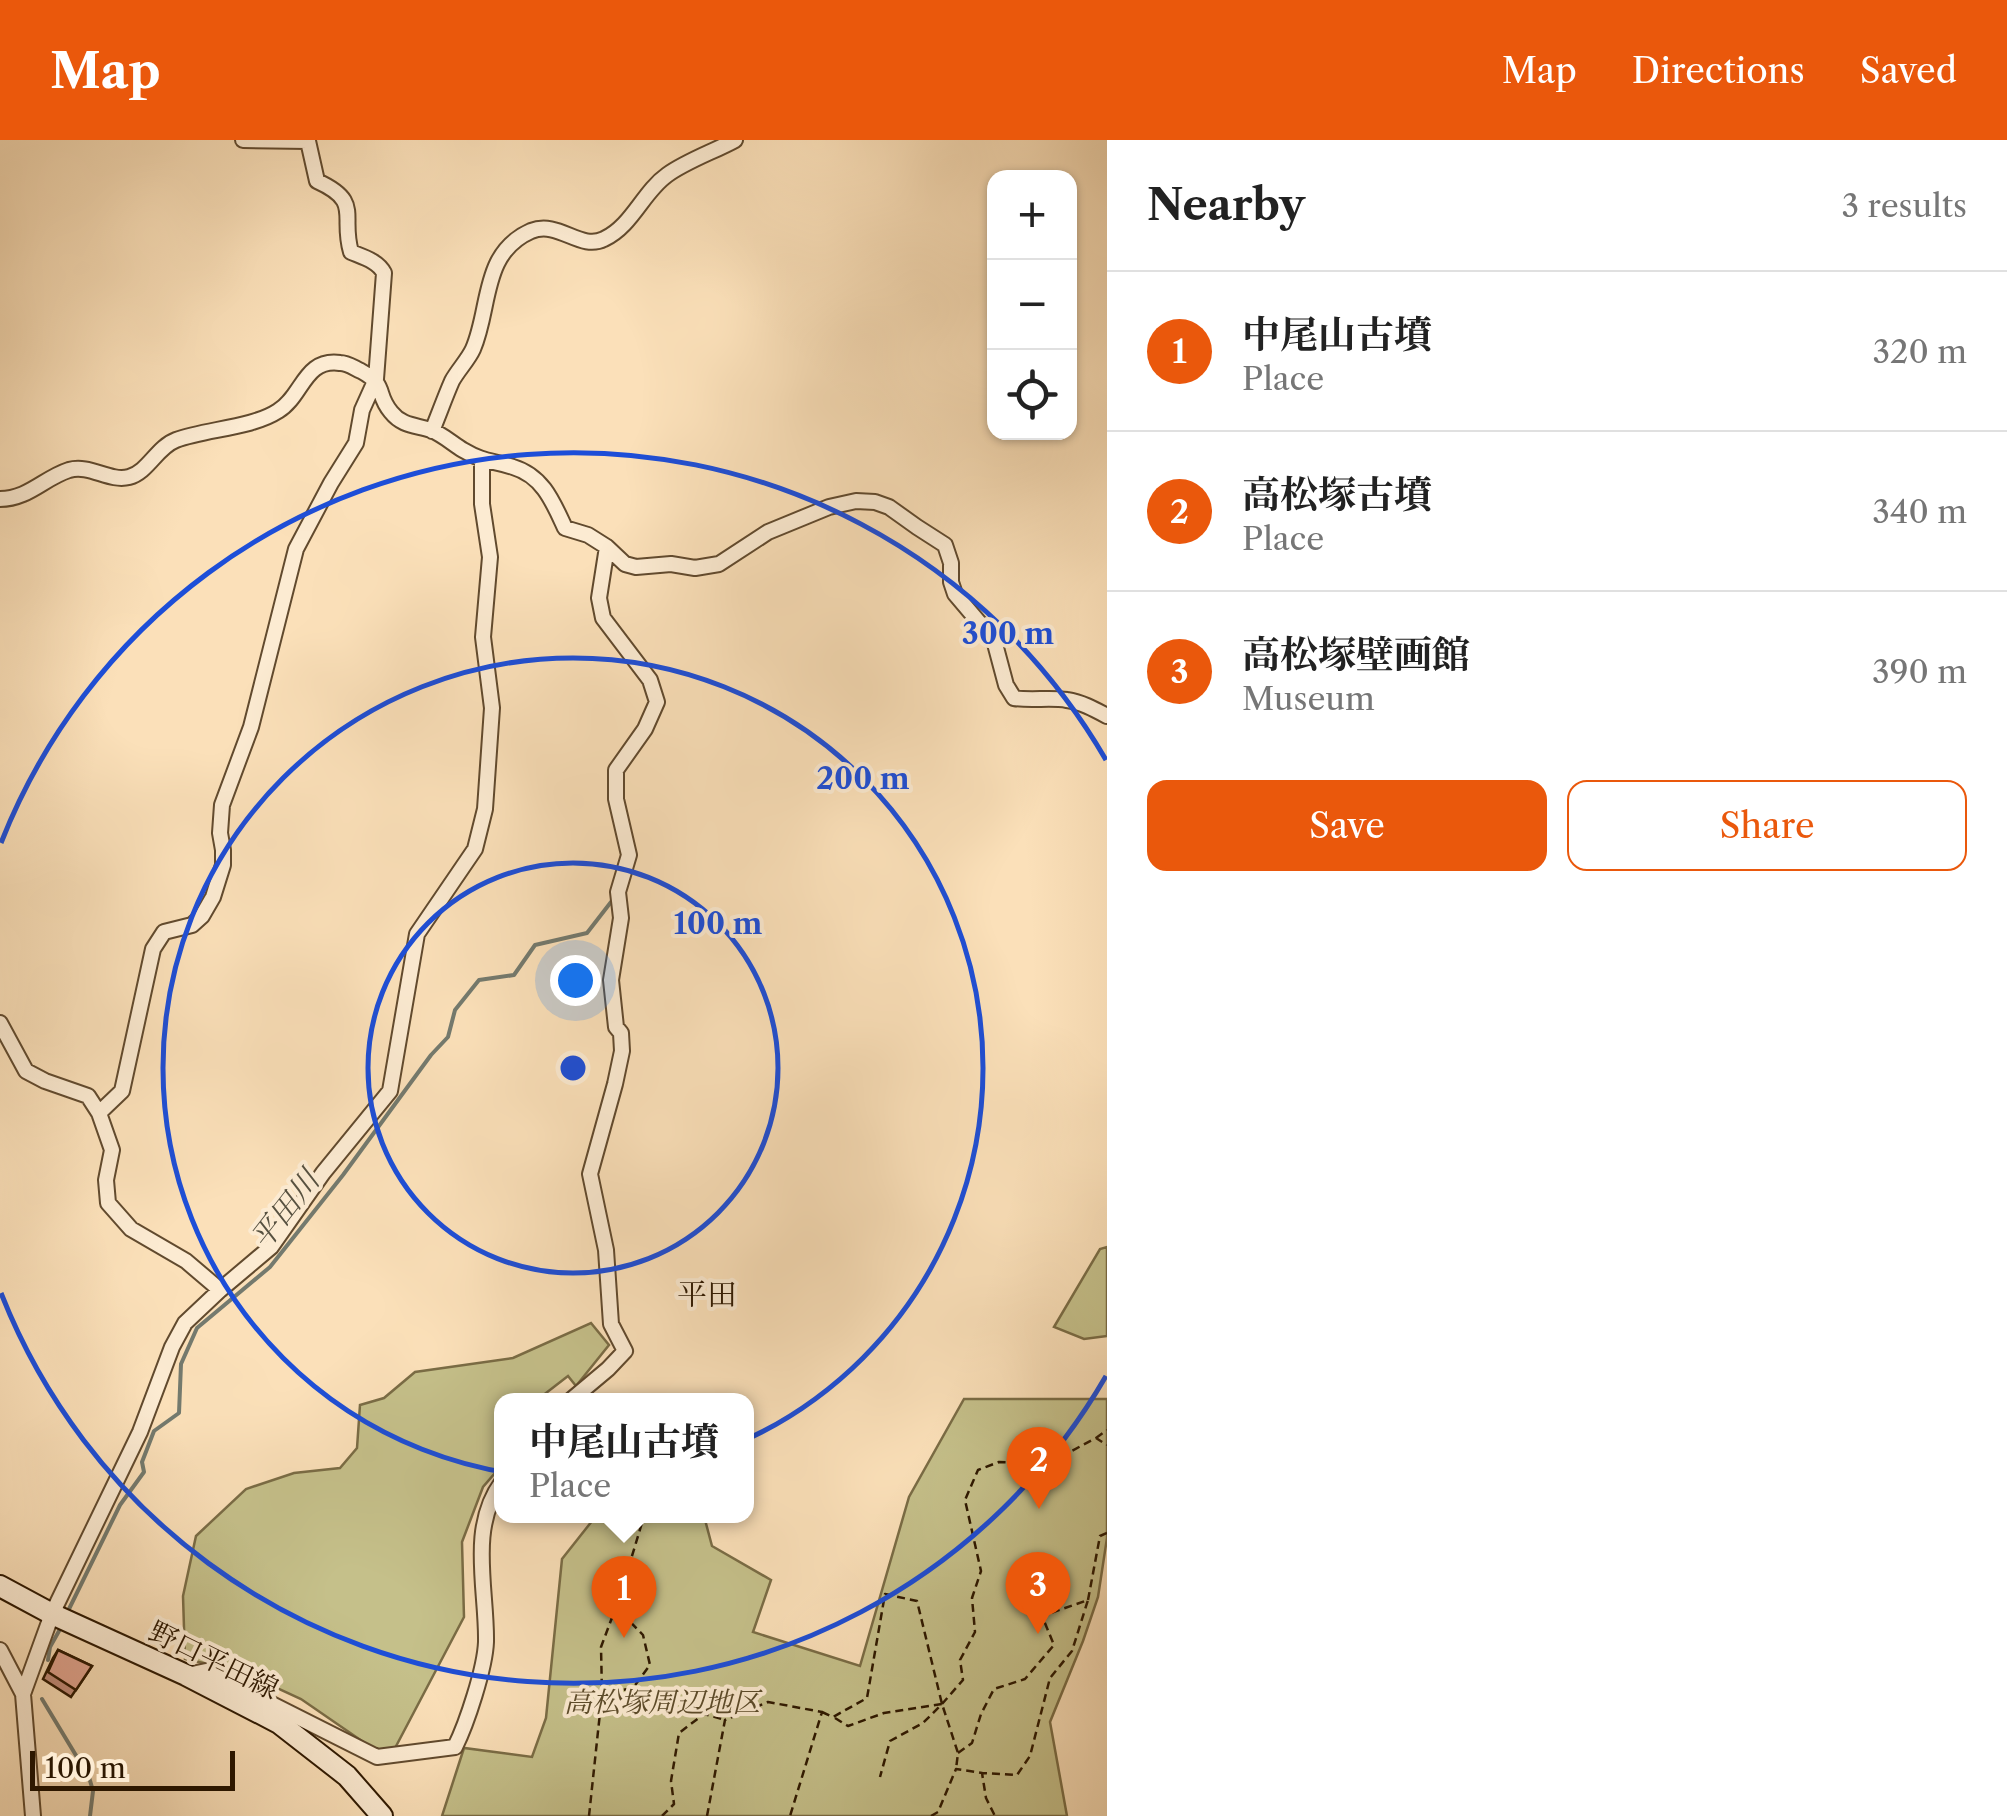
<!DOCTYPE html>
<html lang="en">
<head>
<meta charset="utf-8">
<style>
  :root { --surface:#fff; --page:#f2f2f2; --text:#222; --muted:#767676; --line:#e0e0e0; --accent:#ea580c }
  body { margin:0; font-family:"Libre Caslon Text","Noto Serif JP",serif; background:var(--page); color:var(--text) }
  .controls { position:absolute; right:30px; top:30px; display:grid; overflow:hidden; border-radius:20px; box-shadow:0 2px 8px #0004 }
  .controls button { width:90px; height:90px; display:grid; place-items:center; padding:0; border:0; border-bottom:2px solid var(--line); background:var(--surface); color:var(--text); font:50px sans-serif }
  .scale { position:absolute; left:30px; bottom:25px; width:205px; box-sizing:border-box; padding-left:10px; border:5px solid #2e1800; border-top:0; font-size:28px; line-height:35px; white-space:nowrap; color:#2e1800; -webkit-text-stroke:8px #fcebd2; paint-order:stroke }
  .you { position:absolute; left:575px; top:840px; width:35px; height:35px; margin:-25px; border:8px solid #fff; border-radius:50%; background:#1a73e8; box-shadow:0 0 0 15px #1a73e833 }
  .badge { display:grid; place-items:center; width:65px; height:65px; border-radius:50%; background:var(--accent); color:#fff; font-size:32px; font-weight:700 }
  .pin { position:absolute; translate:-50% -82px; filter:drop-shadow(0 2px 5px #0008) }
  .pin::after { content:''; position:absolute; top:52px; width:35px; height:30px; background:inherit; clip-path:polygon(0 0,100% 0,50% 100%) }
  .popup { position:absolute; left:494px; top:1253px; width:260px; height:130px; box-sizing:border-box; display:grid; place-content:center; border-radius:20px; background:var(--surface); filter:drop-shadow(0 2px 8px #0005); font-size:32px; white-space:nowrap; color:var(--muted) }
  .popup b { font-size:38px; color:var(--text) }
  .popup::after { content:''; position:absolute; left:50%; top:100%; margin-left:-20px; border:20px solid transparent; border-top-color:var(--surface) }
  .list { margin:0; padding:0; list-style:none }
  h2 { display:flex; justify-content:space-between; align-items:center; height:130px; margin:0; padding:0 40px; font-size:42px }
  h2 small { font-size:32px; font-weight:400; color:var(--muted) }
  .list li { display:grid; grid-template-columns:65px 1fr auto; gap:30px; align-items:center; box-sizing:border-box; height:160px; padding:0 40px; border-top:2px solid var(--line) }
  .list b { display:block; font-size:38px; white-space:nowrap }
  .list p { margin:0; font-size:32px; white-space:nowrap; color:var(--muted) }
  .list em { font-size:32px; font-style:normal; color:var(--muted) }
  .actions { display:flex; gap:20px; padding:30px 40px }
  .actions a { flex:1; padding:22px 0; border:2px solid var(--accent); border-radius:20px; text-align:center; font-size:35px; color:var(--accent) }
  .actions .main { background:var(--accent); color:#fff }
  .icon { flex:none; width:55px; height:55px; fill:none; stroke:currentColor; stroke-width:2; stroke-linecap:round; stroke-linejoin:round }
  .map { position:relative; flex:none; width:1107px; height:1676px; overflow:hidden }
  header { display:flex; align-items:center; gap:60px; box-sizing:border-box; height:140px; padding:0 50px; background:var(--accent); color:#fff }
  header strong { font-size:48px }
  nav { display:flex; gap:55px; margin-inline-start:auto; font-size:35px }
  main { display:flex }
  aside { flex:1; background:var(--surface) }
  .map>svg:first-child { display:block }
  .green { fill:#c5c08a; stroke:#7a6c45; stroke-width:2.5 }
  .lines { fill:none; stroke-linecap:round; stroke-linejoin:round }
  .stream { stroke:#747a6e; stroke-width:4 }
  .street-casing { stroke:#614a2e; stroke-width:18 }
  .secondary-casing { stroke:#2e1800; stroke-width:24 }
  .path { stroke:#2e1800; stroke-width:2.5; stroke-dasharray:8 5; stroke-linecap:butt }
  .street { stroke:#fcebd2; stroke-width:14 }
  .secondary { stroke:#fcebd2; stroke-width:20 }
  .wall { fill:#c28d7b; stroke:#2e1800; stroke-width:2.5 }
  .building { fill:#e1a48f; stroke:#2e1800; stroke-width:2.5 }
  .ring { fill:none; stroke:#1d4ed8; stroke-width:5 }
  .labels { text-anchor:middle; stroke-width:8; stroke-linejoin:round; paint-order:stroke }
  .street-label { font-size:28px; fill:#2e1800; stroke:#fcebd2 }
  .park-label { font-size:28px; font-style:italic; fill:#5b4a29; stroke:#fcebd2 }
  .water-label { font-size:30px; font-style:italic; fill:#575140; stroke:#fcebd2 }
  .neighbourhood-label { font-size:30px; fill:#2e1800; stroke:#fcebd2 }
  .centre { fill:#1d4ed8; stroke:#fcebd2; stroke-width:5 }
  .ring-label { font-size:30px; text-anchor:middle; font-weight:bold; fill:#1d4ed8; stroke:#fcebd2; stroke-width:8; stroke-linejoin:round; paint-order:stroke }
</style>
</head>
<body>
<header>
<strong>Map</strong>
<nav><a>Map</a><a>Directions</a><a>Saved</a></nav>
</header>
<main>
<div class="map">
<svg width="1107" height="1676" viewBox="0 0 1107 1676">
  <rect width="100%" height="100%" fill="#fbe0b9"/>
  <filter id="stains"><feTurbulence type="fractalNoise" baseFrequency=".002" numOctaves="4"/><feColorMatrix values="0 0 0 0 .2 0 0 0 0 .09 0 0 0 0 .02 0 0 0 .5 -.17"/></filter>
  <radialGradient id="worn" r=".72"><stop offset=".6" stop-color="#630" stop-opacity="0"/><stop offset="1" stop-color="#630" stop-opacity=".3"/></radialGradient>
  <path class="green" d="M1107,1107V1196L1084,1199L1054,1187L1100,1109Z
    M591,1183L609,1205L576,1246L568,1236L537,1260H502L501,1326L483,1347L462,1402L464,1477L394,1610H375L301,1559L240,1531L185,1519L183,1456L196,1396L246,1349L294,1333L340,1328L357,1308L360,1265L384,1258L415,1232L513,1218Z
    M964,1259H1107V1398L1098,1457L1083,1501L1050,1582L1067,1676H442L464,1608L532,1617L546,1578L562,1419L596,1376H704L712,1406L771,1440L753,1492L860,1526L909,1357Z"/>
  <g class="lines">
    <path class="stream" d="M69,1469L120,1365L144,1332L142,1322L154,1291L179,1273L181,1224L197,1188L270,1127L343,1035L431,915L448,897L455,870L479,840L514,835L535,805L587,793L611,762
      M48,1520L50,1507L59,1491
      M42,1559L89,1637L93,1651L90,1676"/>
    <defs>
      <path id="street" d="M432,291C439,274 445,257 452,241C458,230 468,220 473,209C491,168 481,113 531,91C559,80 580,111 604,99C632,86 643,52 667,35C686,21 715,11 735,0
        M0,359C28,359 44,338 69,330C90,324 109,342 129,337C148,332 157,307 176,300C206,289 252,288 278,271C303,256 304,218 340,223C348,223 354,228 361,231C388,246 375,253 391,272C402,286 415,285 431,290C442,294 453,304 463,310C485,323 492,320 513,327C543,336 553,362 565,388L588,395L607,407L625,424L636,427L671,424L695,428L719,424L768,392L829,367L856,361L875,362L889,367L917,387L945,405L951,423V442L955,454L994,500L1006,545L1014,558C1032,561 1049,557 1067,560C1081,562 1094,569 1107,576
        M0,883L26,931L45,941L88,956L99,973L112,1010L106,1040L108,1063L131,1089L186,1121L220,1150
        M99,973L122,951L153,809L164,792L192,785L202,776L213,757L223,725V710L220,693L222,665L251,587L296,409L331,343L356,303L362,270L376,239L384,133C378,121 363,117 351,112C340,75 363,62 317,41L308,1L243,0
        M571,1260L608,1229L625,1211L611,1184L606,1110L590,1034L615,944L622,911L621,893L616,887L611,840L621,778L618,752L629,715L616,659V630L645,589L657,562L650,540L603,478L599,458L607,407
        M0,1510L23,1554L33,1676
        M187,1535L206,1531L377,1617L455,1607C467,1583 485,1528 486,1502C487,1449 468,1388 502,1342
        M23,1554L52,1474L140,1292L172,1207L185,1183L220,1150L271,1107L323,1033L390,951L417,794L475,709L485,669L492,568L483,497L490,417L482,364V321"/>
      <path id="secondary" d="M0,1446L52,1474L186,1535L279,1583L347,1636L382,1676"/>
    </defs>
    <use href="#street" class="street-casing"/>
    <use href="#secondary" class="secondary-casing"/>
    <path class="path" d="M1096,1298L1107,1290
      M1088,1460L1100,1396L1107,1393
      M617,1466L644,1376
      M942,1564L963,1540L960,1520L975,1492L972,1458L981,1431L965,1360L978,1330L999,1322L1049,1323L1096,1298L1107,1305
      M822,1572L833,1577L867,1558L885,1454L917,1461L942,1564L958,1613L956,1629
      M835,1578L848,1586L884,1573L942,1564L923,1583L890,1601L880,1637
      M958,1613L972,1603L981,1574L994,1549L1025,1539L1054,1505L1042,1476L1088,1460L1072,1511L1050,1538L1030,1616L1017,1635L982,1633
      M589,1676L602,1554L601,1507L616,1467L643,1495L650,1525L633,1548L602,1554
      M662,1676L674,1664L671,1641L679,1593L704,1574L722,1579
      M707,1676L725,1580L768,1562L822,1572L790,1676
      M931,1676L938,1672L956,1629L982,1633L986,1658L995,1676"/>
    <use href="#street" class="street"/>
    <use href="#secondary" class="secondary"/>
  </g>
  <path class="wall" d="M58,1510L92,1526L71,1557L43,1539L53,1518Z"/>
  <path class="building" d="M58,1510L92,1526L76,1550L48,1532Z"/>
  <g class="ring">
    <circle cx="573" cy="928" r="205"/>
    <circle cx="573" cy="928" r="410"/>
    <path d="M1106 1236A615 615 0 0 1 1 1153M1 703A615 615 0 0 1 1106 620"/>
  </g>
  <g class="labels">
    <g class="street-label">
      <text transform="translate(214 1520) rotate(26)" y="10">野口平田線</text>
    </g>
    <g class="park-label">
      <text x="662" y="1572">高松塚周辺地区</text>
    </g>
    <g class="water-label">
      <text transform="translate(285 1070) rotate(-52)" y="10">平田川</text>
    </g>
    <g class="neighbourhood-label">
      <text x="707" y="1165">平田</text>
    </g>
  </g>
  <circle cx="573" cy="928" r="15" class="centre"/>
  <g class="ring-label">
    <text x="1008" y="504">300 m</text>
    <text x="863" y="649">200 m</text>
    <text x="718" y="794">100 m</text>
  </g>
  <rect width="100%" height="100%" filter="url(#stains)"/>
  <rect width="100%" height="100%" fill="url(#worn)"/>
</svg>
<div class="controls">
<button>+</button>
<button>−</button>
<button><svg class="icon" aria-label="locate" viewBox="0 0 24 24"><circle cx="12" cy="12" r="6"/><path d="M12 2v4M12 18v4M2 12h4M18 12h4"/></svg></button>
</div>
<div class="scale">100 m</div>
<div class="you"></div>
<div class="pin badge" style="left:624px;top:1498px">1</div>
<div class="popup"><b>中尾山古墳</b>Place</div>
<div class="pin badge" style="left:1039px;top:1369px">2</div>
<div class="pin badge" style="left:1038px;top:1494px">3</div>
</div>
<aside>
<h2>Nearby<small>3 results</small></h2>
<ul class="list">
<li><span class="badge">1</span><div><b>中尾山古墳</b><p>Place</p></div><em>320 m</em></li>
<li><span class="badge">2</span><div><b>高松塚古墳</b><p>Place</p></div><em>340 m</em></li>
<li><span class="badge">3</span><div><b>高松塚壁画館</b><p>Museum</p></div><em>390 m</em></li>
</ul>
<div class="actions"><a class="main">Save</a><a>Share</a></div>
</aside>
</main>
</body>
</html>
